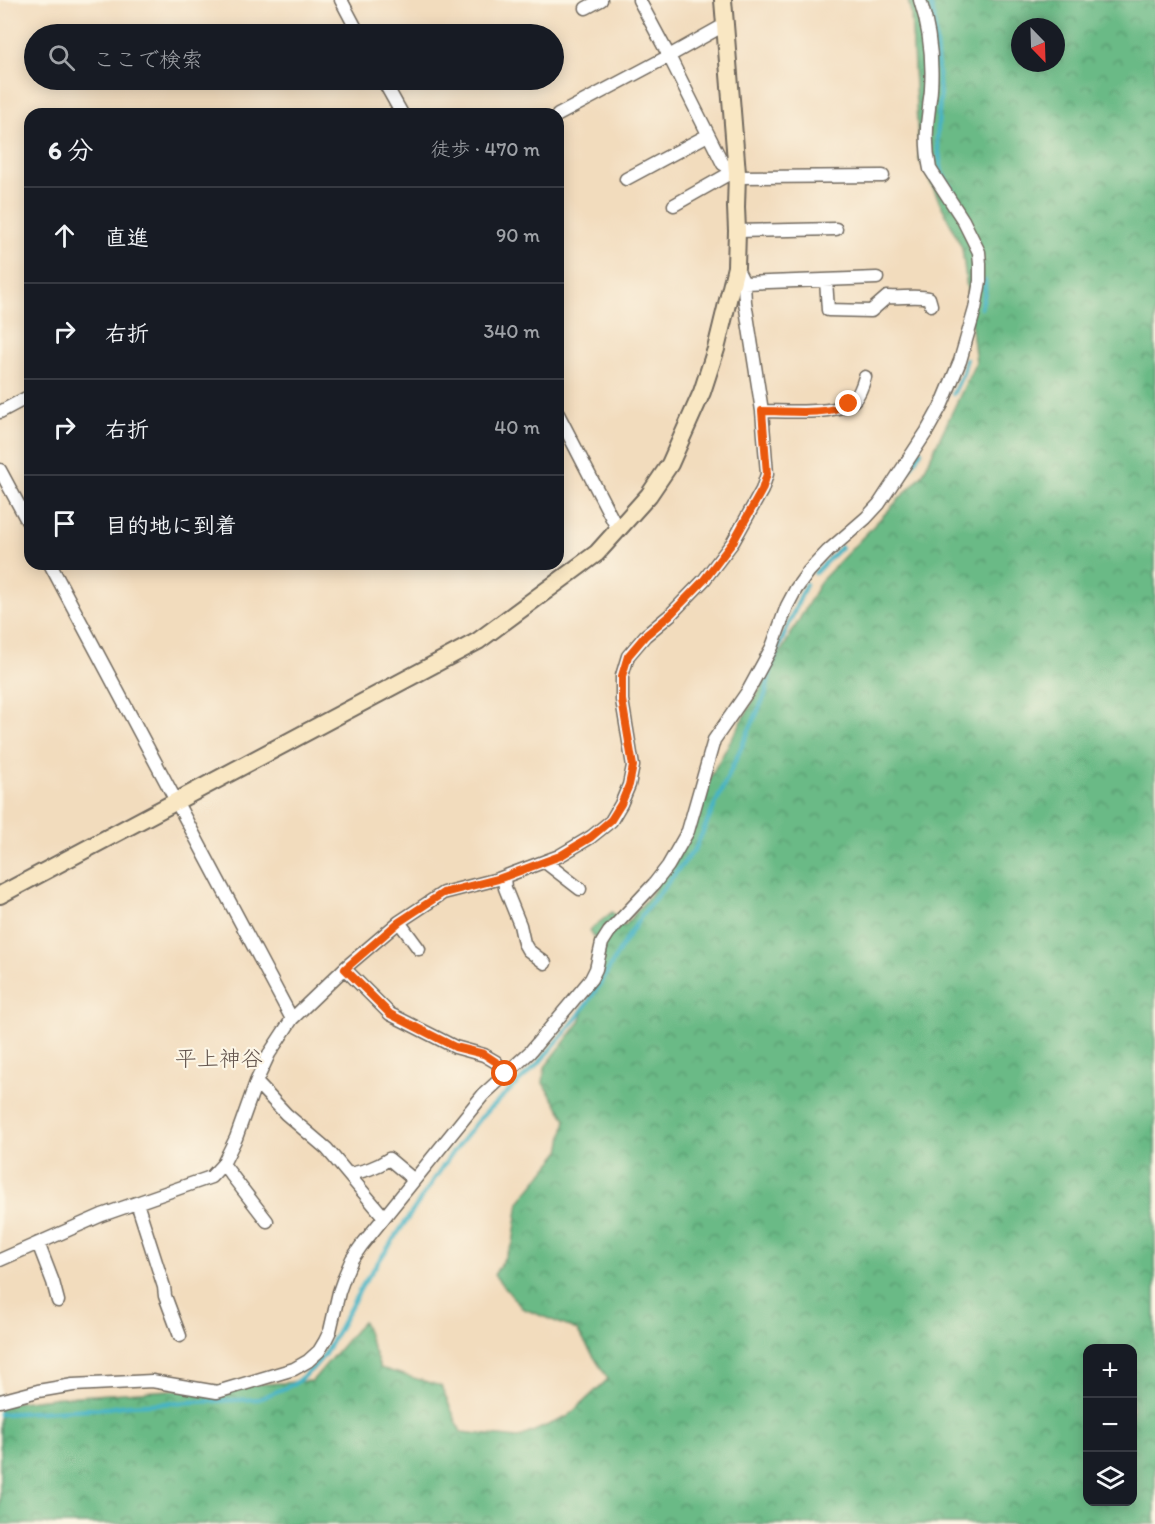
<!DOCTYPE html>
<html lang="ja">
<head>
<meta charset="utf-8">
<style>
  :root { --surface:#171b24; --page:#242831; --text:#f1f3f6; --muted:#9ea1a6; --line:#363941 }
  body { margin:0; font-family:Itim,"Klee One",sans-serif; background:var(--page); color:var(--text) }
  .controls { position:absolute; right:18px; bottom:18px; display:grid; overflow:hidden; border-radius:12px; box-shadow:0 3px 15px #0003 }
  .controls button { width:54px; height:54px; display:grid; place-items:center; padding:0; border:0; border-bottom:2px solid var(--line); background:var(--surface); color:var(--text); font:30px sans-serif }
  .compass { position:absolute; left:1011px; top:18px; width:54px; height:54px; border-radius:50%; background:var(--surface); box-shadow:0 3px 15px #0003; rotate:157deg }
  .stop { position:absolute; width:18px; height:18px; margin:-14px; border:4px solid #ea580c; border-radius:50%; background:#fff }
  .stop.end { background:#ea580c; border-color:#fff; box-shadow:0 2px 6px #0008 }
  .list { margin:0; padding:0; list-style:none }
  h2 { display:flex; justify-content:space-between; align-items:center; height:78px; margin:0; padding:0 24px; font-size:26px }
  h2 small { font-size:20px; font-weight:400; color:var(--muted) }
  .list li { display:grid; grid-template-columns:39px 1fr auto; gap:18px; align-items:center; box-sizing:border-box; height:96px; padding:0 24px; border-top:2px solid var(--line) }
  .list b { display:block; font-size:22px; white-space:nowrap }
  .list em { font-size:20px; font-style:normal; color:var(--muted) }
  .icon { flex:none; width:33px; height:33px; fill:none; stroke:currentColor; stroke-width:2; stroke-linecap:round; stroke-linejoin:round }
  .map { position:relative; flex:none; width:1155px; height:1524px; overflow:hidden }
  .search { position:absolute; background:var(--surface); box-shadow:0 3px 15px #0003; left:24px; top:24px; width:540px; height:66px; display:flex; align-items:center; gap:15px; box-sizing:border-box; padding:0 21px; border-radius:33px; color:var(--muted); font-size:22px }
  .panel { position:absolute; background:var(--surface); box-shadow:0 3px 15px #0003; left:24px; top:108px; width:540px; height:462px; border-radius:18px }
  .map>svg:first-child { display:block }
  .forest { fill:url(#forest-crowns); stroke:#4a7258; stroke-width:1.5; fill-rule:evenodd }
  .lines { fill:none; stroke-linecap:round; stroke-linejoin:round }
  .stream { stroke:#47b4c4; stroke-width:4.5 }
  .street-casing { stroke:#71695e; stroke-width:15 }
  .secondary-casing { stroke:#71695e; stroke-width:20 }
  .street { stroke:#fff; stroke-width:12 }
  .secondary { stroke:#f9e7c3; stroke-width:16 }
  .route { stroke:#ea580c; stroke-width:8 }
  .labels { text-anchor:middle; stroke-width:4.5; stroke-linejoin:round; paint-order:stroke }
  .quarter-label { font-size:22px; fill:#63544d; stroke:#fcf5e5 }
</style>
</head>
<body>
<div class="map">
<svg width="1155" height="1524" viewBox="0 0 1155 1524">
  <defs>
    <pattern id="forest-crowns" width="20" height="18" patternUnits="userSpaceOnUse" patternTransform="scale(1.5)"><rect width="20" height="18" fill="#6aba86"/><path d="M2 6a3 3 0 1 1 6 0M12 15a3 3 0 1 1 6 0" fill="none" stroke="#57976e"/></pattern>
  </defs>
  <rect width="100%" height="100%" fill="#fcf5e5"/>
  <filter id="ink" filterUnits="userSpaceOnUse"><feTurbulence type="fractalNoise" baseFrequency=".0167" numOctaves="2"/><feDisplacementMap in="SourceGraphic" scale="12" xChannelSelector="R" yChannelSelector="G"/><feConvolveMatrix kernelMatrix="1 2 1 2 8 2 1 2 1" color-interpolation-filters="sRGB"/></filter>
  <filter id="wash" filterUnits="userSpaceOnUse"><feTurbulence type="fractalNoise" baseFrequency=".008" numOctaves="4" result="noise"/><feDisplacementMap in="SourceGraphic" scale="24" xChannelSelector="R" yChannelSelector="G"/><feGaussianBlur stdDeviation="1.35" result="paint"/><feColorMatrix in="noise" values="0 0 0 0 0 0 0 0 0 0 0 0 0 0 0 0 0 1.4 0 .05"/><feComposite in="paint" operator="in"/></filter>
  <g filter="url(#wash)">
    <rect width="100%" height="100%" fill="#f2dcbd"/>
    <path class="forest" d="M908,0H1155V1524H0V1404L62,1397L312,1381L363,1321L380,1368L441,1386L461,1432L518,1438L567,1417L608,1379L577,1330L522,1308L494,1275L513,1244L519,1202L560,1152L566,1119L543,1083L545,1067L580,1022L604,957L590,930L612,912L624,927L654,890L713,772L821,581L922,475L976,362L962,248L919,159L911,13ZM1020,27H1056V63H1020ZM1088,1348H1132V1502H1088Z"/>
    <g class="lines">
      <path class="stream" d="M929,0L934,17L940,97L937,140L942,173L969,219
        M981,308L985,292V281
        M953,394L963,373L966,360
        M903,479L921,451
        M815,573L841,547
        M0,1414L108,1408L130,1405L259,1399L294,1384L312,1369L325,1354L362,1286L450,1156L480,1118L538,1064L577,1018L601,983L623,944L644,912L695,849L766,693L772,663L806,584"/>
    </g>
  </g>
  <g filter="url(#ink)">
    <g class="lines">
      <defs>
        <path id="street" d="M341,0L359,34
          M639,0L669,56L723,164L737,173
          M586,8L601,0
          M383,80L402,114
          M558,115L669,56L726,24
          M737,177L883,176
          M626,179L708,135
          M674,205L734,171
          M737,231L836,229
          M826,280L828,310L871,311L887,297C899,298 920,295 929,298L931,305
          M744,283L877,278
          M762,411C784,411 841,416 855,399C860,393 863,384 865,377
          M0,412L30,396
          M558,414L618,530
          M0,470L30,526
          M50,564L292,1019
          M545,862L580,889
          M504,877L505,888L520,925L524,943L528,950L545,963
          M399,922L419,949
          M345,969L390,1014L455,1047L484,1055L496,1062L505,1074
          M256,1082L286,1114L327,1149L384,1217
          M223,1164L267,1221
          M349,1174C364,1171 376,1168 389,1159L414,1180
          M137,1203L164,1287L165,1296L180,1336
          M38,1243L53,1282L58,1301
          M0,1260L102,1215L211,1177L223,1164L236,1138L256,1082L269,1054L292,1019L346,967L399,922L443,893L498,879L559,856L591,837L611,821L621,804L629,785L633,766L622,700V676L628,656L645,636L670,615L704,580L733,542L762,490L767,474L762,411L745,302L744,283L736,267
          M0,1401L38,1391L73,1385L152,1381L217,1392L294,1369L308,1361L319,1351L325,1341L330,1331L339,1292L345,1275L352,1259L361,1246L483,1095L530,1052L591,979L596,969L602,943L609,932L654,884L668,866L688,831L714,740L748,691L772,647L787,606L796,589L809,571L828,551L866,518L879,504L927,431L942,404L960,361L975,309L980,281V264L979,252L963,220L930,169C926,150 926,127 929,108C929,101 931,95 931,89C933,58 930,30 920,0"/>
        <path id="secondary" d="M0,895L478,641L597,553L649,495L670,464L702,392L716,349L736,267L737,231L736,207L737,173L723,0"/>
      </defs>
      <use href="#street" class="street-casing"/>
      <use href="#secondary" class="secondary-casing"/>
      <use href="#street" class="street"/>
      <use href="#secondary" class="secondary"/>
    </g>
  </g>
  <g class="lines" filter="url(#ink)">
    <path class="route" d="M505,1074L496,1062L484,1054L455,1047L390,1014L345,969L399,922L443,893L498,879L560,856L591,837L611,820L621,804L629,785L633,766L622,700V676L628,656L645,636L670,615L704,580L733,542L762,490L767,474L762,411C789,411 825,416 849,404"/>
  </g>
  <g class="labels">
    <g class="quarter-label">
      <text x="219" y="1066">平上神谷</text>
    </g>
  </g>
</svg>
<div class="controls">
<button>+</button>
<button>−</button>
<button><svg class="icon" aria-label="layers" viewBox="0 0 24 24"><path d="M12 4l9 5-9 5-9-5zM3 14l9 5 9-5"/></svg></button>
</div>
<svg class="compass" viewBox="-18 -18 36 36"><path d="M0-13l5 13h-10z" fill="#e53935"/><path d="M0 13l5-13h-10z" fill="#9ea1a6"/></svg>
<div class="stop" style="left:505px;top:1074px"></div>
<div class="stop end" style="left:849px;top:404px"></div>
<div class="search"><svg class="icon" aria-label="search" viewBox="0 0 24 24"><circle cx="10" cy="10" r="6"/><path d="M15 15l6 6"/></svg>ここで検索</div>
<section class="panel">
<h2>6 分<small>徒歩 · 470 m</small></h2>
<ul class="list">
<li><svg class="icon" aria-label="ahead" viewBox="0 0 24 24"><path d="M12 20V5M6 11l6-6 6 6"/></svg><div><b>直進</b></div><em>90 m</em></li>
<li><svg class="icon" aria-label="right" viewBox="0 0 24 24"><path d="M7 20v-9h11M14 6l5 5-5 5"/></svg><div><b>右折</b></div><em>340 m</em></li>
<li><svg class="icon" aria-label="right" viewBox="0 0 24 24"><path d="M7 20v-9h11M14 6l5 5-5 5"/></svg><div><b>右折</b></div><em>40 m</em></li>
<li><svg class="icon" aria-label="arrive" viewBox="0 0 24 24"><path d="M6 21V4h12l-3 4 3 4H6"/></svg><div><b>目的地に到着</b></div></li>
</ul>
</section>
</div>
</body>
</html>
